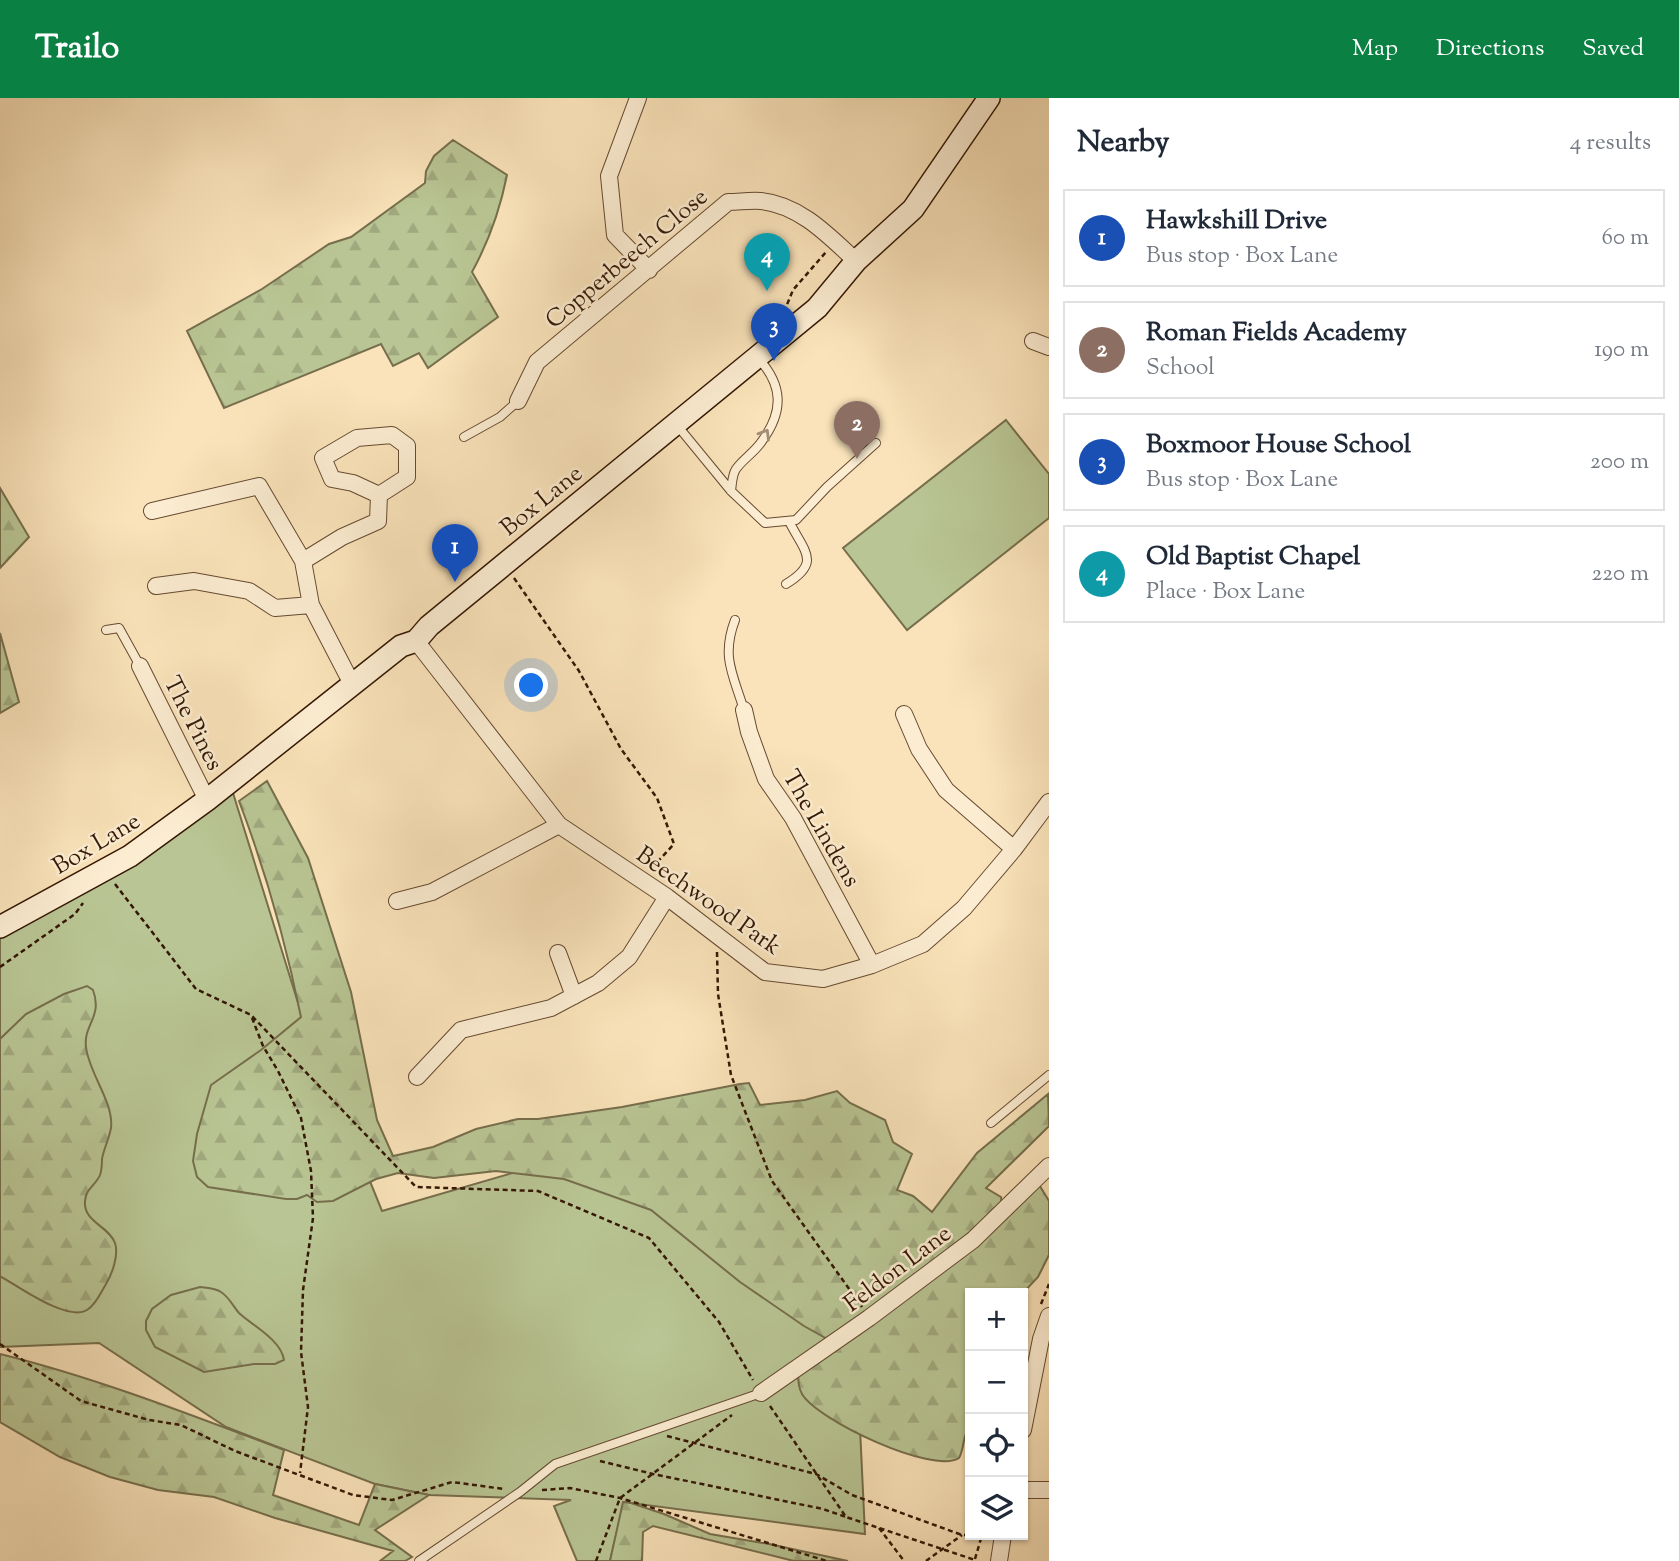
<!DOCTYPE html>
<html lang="en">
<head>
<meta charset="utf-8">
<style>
  :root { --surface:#fff; --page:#f2f2f3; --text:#1f2937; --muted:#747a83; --line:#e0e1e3; --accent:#0b8043 }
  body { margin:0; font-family:"Sorts Mill Goudy",serif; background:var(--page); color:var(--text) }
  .controls { position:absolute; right:21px; bottom:21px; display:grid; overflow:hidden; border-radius:0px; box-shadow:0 2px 5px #0004 }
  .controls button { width:63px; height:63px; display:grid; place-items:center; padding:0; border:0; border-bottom:2px solid var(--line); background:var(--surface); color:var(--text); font:35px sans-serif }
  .you { position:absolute; left:532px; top:588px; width:24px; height:24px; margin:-18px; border:5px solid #fff; border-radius:50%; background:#1a73e8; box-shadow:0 0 0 10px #1a73e833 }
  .badge { display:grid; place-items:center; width:46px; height:46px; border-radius:50%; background:var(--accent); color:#fff; font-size:23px; font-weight:700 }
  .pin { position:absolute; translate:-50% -58px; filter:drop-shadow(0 2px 4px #0008) }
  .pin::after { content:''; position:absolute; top:37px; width:24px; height:21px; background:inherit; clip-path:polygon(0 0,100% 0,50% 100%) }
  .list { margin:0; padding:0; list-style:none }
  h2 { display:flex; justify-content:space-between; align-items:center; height:91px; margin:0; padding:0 28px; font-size:30px }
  h2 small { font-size:23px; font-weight:400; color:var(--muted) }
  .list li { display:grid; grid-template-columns:46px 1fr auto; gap:21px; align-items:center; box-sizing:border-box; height:98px; margin:0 14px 14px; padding:0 14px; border:2px solid var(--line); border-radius:0px }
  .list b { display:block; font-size:26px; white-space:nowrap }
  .list p { margin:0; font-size:23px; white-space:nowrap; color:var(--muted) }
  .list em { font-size:23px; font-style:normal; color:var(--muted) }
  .icon { flex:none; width:38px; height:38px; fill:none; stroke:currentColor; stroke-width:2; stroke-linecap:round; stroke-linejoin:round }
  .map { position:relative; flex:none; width:1049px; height:1463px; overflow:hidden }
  header { display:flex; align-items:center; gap:42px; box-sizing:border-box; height:98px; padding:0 35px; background:var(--accent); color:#fff }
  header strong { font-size:33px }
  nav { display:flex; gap:38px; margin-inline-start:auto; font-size:24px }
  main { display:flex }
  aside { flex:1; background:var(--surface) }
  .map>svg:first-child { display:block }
  .green { fill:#b9c594; stroke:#766e4c; stroke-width:2 }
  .forest { fill:url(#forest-firs); stroke:#766e4c; stroke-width:2 }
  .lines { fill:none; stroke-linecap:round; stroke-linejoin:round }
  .lane-casing { stroke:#664a31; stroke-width:10 }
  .street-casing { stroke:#664a31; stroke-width:18 }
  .secondary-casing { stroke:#341703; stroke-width:24 }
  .path { stroke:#341703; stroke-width:2.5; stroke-dasharray:5 3.5; stroke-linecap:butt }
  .lane { stroke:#fcedd2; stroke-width:8 }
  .street { stroke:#fcedd2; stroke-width:16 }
  .secondary { stroke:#fcedd2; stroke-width:21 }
  .oneway { stroke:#a28d75 }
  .labels { text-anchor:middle; stroke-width:5; stroke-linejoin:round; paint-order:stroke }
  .street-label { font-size:24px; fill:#341703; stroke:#fcedd2 }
</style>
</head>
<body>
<header>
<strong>Trailo</strong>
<nav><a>Map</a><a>Directions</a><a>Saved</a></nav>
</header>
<main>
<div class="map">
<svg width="1049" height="1463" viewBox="0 0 1049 1463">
  <defs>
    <pattern id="forest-firs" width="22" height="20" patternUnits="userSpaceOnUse" patternTransform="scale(1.75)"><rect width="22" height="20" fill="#b9c594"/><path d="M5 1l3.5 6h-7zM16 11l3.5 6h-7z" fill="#a0a87e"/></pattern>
  </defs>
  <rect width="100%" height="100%" fill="#fae3ba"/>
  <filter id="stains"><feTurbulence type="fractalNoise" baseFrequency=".00286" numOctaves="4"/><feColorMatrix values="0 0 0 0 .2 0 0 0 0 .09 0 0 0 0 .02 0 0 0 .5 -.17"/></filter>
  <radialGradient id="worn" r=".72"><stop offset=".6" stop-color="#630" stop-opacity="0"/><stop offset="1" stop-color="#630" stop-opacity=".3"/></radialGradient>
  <path class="green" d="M1006,322L1049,376V420L907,532L843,450Z
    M233,695L299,908L382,1113L732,1011L846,1034L865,1436L624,1404L610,1463H577L554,1408L571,1402L429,1397L375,1386L226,1329L99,1245L0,1249V838L101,786Z"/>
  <path class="forest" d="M453,42L507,77C500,112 489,143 472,174L498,219L428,270L419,255L393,268L381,246L224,310L187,233L262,191L329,146L351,139L425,85L426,73L434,58Z
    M0,390L29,439L0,470Z
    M0,535L19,604L0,615Z
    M267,683L308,760L351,894L377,1022L393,1058L433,1049L476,1031L518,1021H538L622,1009L740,986L749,985L760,1007L805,1002L837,993L850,1005L885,1022L893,1044L912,1056L897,1092L913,1098L932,1114L977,1055L1048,996L1049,1028L986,1090L1001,1099L1002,1109L831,1243L804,1228L740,1184L651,1112L564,1081L496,1073L434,1080L398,1075L376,1081L333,1103L317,1104L307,1097L297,1101H286L208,1089L197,1079L193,1063L197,1036L211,987L261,952L301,919C286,845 266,774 239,703Z
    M87,888L93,892C103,919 83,927 86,949C89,976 114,1004 111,1030C109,1041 104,1050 102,1061C102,1066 102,1071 100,1077C96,1087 86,1090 85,1103C83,1124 109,1128 115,1145C119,1157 112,1176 106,1186C101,1194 96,1207 87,1212C67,1224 18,1188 0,1178V941L26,916L64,896Z
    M1038,1085L1049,1103V1157L1038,1179L1023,1195H970V1328C962,1338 965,1349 959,1360C933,1377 817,1322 802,1296C798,1289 798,1282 798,1275Z
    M200,1189C207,1190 215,1190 221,1194C229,1199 233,1208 239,1215C253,1228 281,1242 284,1262L275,1266H254L204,1274L155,1249L146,1232V1223L152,1211L171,1197Z
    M0,1256C97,1280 191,1317 284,1352L273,1397L359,1427L375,1386L429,1397L375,1432L412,1459L405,1463H380L393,1453L275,1420L214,1399L158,1392L110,1379L60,1359L0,1324Z
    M623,1404L631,1405L664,1416L710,1436L769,1446L848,1463H794L653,1428L643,1434L642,1463H610Z"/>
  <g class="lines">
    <defs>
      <path id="lane" d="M676,326L731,393L765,425L796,422L827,389L876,345
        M464,339L500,319L518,303
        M731,393C732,386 732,377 736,371C743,361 755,354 762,343C784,313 783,287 758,260
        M786,486C822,464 804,454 789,423
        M735,522C721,559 733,576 744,612
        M106,532L119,530L140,568
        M991,1025L1049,977
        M419,1463L520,1394L555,1366L761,1295"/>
      <path id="street" d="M638,0L609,78L615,137L649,172
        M1033,243L1049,249
        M518,303L537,264L728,104C739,104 750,102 761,103C800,107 829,138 856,163
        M152,413L259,388L303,463L311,507L352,586
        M303,463L342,439L378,423L379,397L407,379V348L392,337L357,340L323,360L332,381L353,385L379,397
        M156,488L194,483L249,493L275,510L311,507
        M416,543L559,727L667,799L765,874L823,881L872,867L923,846L964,810L1014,751L1049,704
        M140,568L207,702
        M744,612L749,634L766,681L793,720L872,867
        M904,616L919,651L946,692L1014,751
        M397,803L432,794L559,727
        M558,855L574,898
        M417,979L461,932L551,910L598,885L629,859L667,799
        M761,1295L869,1220L973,1142L1049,1068
        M1023,1332L1041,1241L1049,1218
        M1023,1392H1049
        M999,1463L1003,1437"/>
      <path id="secondary" d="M0,829L130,758L207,702L401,548L416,543L429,528L817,210L856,163L913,111L989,0"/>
    </defs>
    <use href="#lane" class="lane-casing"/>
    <use href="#street" class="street-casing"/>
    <use href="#secondary" class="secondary-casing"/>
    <path class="path" d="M784,214L793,192L826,154
      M514,480L579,573L621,651L657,700L674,746L650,772
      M115,786L196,891L251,917L416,1089L538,1093L649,1140L719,1224L753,1282
      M717,854L718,896L731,977L772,1083L862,1209
      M0,869L75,816L83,805
      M252,920L263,948L278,973L301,1020L311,1073L313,1120L303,1192L301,1254L308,1309L300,1375
      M1041,1206L1049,1186
      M0,1246L81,1303L149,1322L181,1327L235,1353L353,1397L392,1402L452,1384L504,1391
      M770,1308L846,1419L975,1462
      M667,1338L816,1376L852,1397L962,1437H982
      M600,1363L653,1376L823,1411L846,1419
      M542,1392L570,1390L620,1400L827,1463
      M879,1430L904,1463
      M975,1461L982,1437
      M596,1463L620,1400L732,1317
      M926,1463L962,1437"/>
    <use href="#lane" class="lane"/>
    <use href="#street" class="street"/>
    <use href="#secondary" class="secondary"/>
  </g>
  <defs><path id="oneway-chevron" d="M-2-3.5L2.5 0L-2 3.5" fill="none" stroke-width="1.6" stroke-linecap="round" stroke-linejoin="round" transform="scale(1.75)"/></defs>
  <use class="oneway" href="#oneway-chevron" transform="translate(765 336) rotate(-59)"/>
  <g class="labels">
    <g class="street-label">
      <text transform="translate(626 160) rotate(-40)" y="8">Copperbeech Close</text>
      <text transform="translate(541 402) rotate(-39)" y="8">Box Lane</text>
      <text transform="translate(194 625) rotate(63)" y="8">The Pines</text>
      <text transform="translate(822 730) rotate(60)" y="8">The Lindens</text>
      <text transform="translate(96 745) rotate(-31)" y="8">Box Lane</text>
      <text transform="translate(709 802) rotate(35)" y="8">Beechwood Park</text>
      <text transform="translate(897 1170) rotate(-37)" y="8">Feldon Lane</text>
    </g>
  </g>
  <rect width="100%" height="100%" filter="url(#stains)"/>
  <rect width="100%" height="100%" fill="url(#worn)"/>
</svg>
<div class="controls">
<button>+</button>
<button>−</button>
<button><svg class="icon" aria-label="locate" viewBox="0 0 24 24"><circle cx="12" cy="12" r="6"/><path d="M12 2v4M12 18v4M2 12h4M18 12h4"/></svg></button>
<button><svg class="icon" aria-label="layers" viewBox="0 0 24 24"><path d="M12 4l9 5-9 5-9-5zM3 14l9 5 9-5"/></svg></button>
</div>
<div class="you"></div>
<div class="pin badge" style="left:455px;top:484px;background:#1a4fb4">1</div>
<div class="pin badge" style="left:857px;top:361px;background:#8d6e63">2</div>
<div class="pin badge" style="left:774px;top:263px;background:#1a4fb4">3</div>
<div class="pin badge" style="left:767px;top:193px;background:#0f9aa8">4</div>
</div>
<aside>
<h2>Nearby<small>4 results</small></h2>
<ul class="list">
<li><span class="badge" style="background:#1a4fb4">1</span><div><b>Hawkshill Drive</b><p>Bus stop · Box Lane</p></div><em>60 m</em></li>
<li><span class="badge" style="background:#8d6e63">2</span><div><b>Roman Fields Academy</b><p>School</p></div><em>190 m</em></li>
<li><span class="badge" style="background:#1a4fb4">3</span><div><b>Boxmoor House School</b><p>Bus stop · Box Lane</p></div><em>200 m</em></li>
<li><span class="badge" style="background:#0f9aa8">4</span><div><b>Old Baptist Chapel</b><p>Place · Box Lane</p></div><em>220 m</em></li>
</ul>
</aside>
</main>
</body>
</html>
